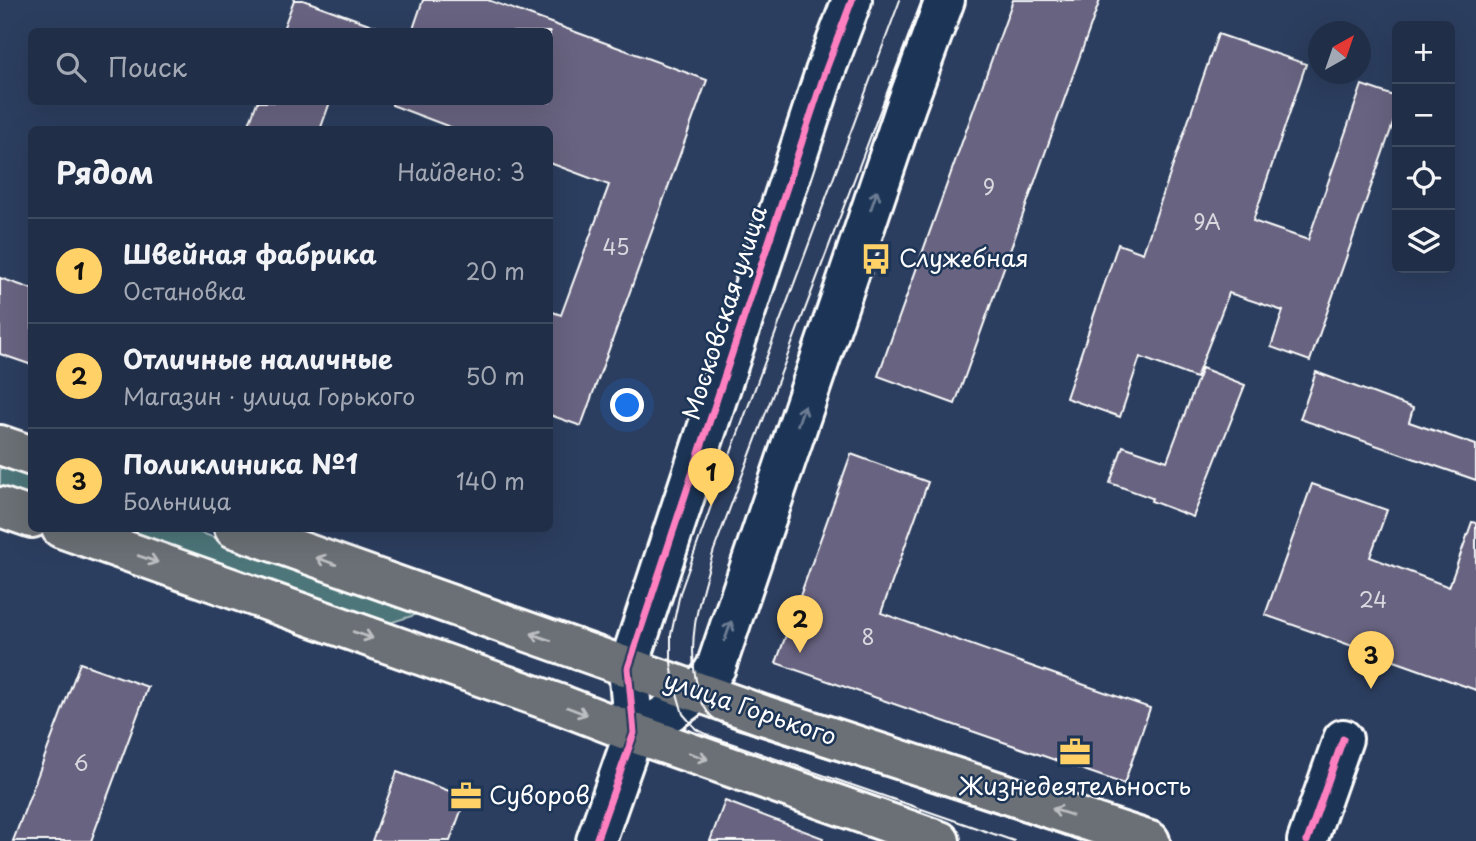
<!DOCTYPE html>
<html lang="ru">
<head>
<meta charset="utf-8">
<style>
  :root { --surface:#212e47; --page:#29364e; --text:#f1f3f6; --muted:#a2a8b4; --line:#3e4a60; --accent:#ffd166 }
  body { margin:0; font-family:"Playpen Sans",sans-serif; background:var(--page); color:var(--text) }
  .controls { position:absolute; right:21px; top:21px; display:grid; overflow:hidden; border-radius:10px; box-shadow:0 7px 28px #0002 }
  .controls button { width:63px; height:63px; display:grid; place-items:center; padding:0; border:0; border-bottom:2px solid var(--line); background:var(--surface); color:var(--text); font:35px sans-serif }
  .compass { position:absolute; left:1308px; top:21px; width:63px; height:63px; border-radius:50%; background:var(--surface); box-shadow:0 7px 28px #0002; rotate:40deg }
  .you { position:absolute; left:628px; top:406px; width:24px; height:24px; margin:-18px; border:5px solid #fff; border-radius:50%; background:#1a73e8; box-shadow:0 0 0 10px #1a73e833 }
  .badge { display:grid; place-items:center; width:46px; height:46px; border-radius:50%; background:var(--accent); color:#111; font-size:23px; font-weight:700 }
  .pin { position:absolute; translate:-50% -58px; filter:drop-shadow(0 2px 4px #0008) }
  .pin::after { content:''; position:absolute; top:37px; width:24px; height:21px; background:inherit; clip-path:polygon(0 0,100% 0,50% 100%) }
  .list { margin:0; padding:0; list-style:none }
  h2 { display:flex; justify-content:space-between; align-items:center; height:91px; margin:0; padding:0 28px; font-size:30px }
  h2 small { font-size:23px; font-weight:400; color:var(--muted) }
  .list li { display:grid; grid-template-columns:46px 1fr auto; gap:21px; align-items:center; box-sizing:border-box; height:105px; padding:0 28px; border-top:2px solid var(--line) }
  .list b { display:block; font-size:26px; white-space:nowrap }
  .list p { margin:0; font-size:23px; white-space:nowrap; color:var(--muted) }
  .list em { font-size:23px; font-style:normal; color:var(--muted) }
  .icon { flex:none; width:38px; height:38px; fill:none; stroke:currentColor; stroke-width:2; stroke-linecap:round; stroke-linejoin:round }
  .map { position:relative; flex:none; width:1476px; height:841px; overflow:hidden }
  .search { position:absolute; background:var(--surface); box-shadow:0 7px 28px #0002; left:28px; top:28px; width:525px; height:77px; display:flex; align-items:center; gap:18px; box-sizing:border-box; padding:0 24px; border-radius:10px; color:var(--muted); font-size:26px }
  .panel { position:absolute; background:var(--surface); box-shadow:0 7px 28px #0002; left:28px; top:126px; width:525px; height:406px; border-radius:10px }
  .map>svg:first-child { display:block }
  .green { fill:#4e767a; stroke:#a6babc; stroke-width:2 }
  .building { fill:#676380; stroke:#fff; stroke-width:2 }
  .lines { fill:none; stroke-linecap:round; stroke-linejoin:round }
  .minor-casing { stroke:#fff; stroke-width:44 }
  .major-casing { stroke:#fff; stroke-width:44 }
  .minor { stroke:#1d3557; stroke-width:38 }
  .major { stroke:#6b6f75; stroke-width:38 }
  .tram { stroke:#fff; stroke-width:2 }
  .cycleway-casing { stroke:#1d3557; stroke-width:11 }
  .cycleway { stroke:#ff80c0; stroke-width:7 }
  .oneway { stroke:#6c7c92 }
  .oneway2 { stroke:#bcbec1 }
  .labels { text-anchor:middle; stroke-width:5; stroke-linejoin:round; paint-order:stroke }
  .number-label { font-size:21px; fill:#d9d8df }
  .poi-label { font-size:24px; fill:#fff; stroke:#1d3557; text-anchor:start }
  .street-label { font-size:24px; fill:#fff; stroke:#1d3557 }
</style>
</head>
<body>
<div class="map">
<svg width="1476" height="841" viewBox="0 0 1476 841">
  <rect width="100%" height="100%" fill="#2c3e5f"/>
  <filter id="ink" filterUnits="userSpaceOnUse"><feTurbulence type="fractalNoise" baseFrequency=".0143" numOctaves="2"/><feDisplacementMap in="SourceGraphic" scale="14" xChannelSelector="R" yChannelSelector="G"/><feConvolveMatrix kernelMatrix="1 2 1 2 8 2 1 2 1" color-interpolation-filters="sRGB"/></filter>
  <g filter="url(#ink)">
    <path class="green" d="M0,461L31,473V497L0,486Z
      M119,529H190L425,612L386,624Z"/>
    <path class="building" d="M294,0H303L380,28L379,32H282Z
      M423,0H488L707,80L581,426L550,415V311L561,315L609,185L550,163V130H458L392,105V102H550V32H412Z
      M1013,0H1100L955,404L878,376Z
      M1218,34L1306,64L1253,221L1308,240L1362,85L1397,97V112L1310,361L1271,347L1283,311L1229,293L1196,378L1140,357L1120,417L1066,398L1118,244L1143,253Z
      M257,102H330L320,130H247Z
      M0,278L32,289V365L0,354Z
      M1202,368L1245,385L1193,517L1151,501L1152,498L1110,483L1123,446L1167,461Z
      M1316,372L1413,408L1409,422L1476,445V480L1300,419Z
      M851,454L928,482L881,613L1150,708L1124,784L776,663Z
      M1312,484L1387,510L1370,557L1449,587L1472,522L1476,523V690L1265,615Z
      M80,663L148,687L91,841H13Z
      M397,772L466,797L450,841H372Z
      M725,801L823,838L822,841H710Z"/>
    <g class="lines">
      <defs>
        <path id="minor" d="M634,733C664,715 699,699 716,667L906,106L945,0
          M596,841L634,733L628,668L825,72L852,0
          M1307,841L1343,739"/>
        <path id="major" d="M0,445L32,456
          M0,507L32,518
          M61,528L559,704L634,733L940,841
          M234,528L763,715L1150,841"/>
      </defs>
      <use href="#minor" class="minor-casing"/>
      <use href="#major" class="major-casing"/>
      <use href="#minor" class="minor"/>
      <use href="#major" class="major"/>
      <path class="tram" d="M900,0L711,506L680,593L671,635V662L674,683L683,714L696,729L710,736L1014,841
        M922,0L714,550C700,596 684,644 699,692C701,701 704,709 711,716C722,726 741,730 755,735L1019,819L1080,841"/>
      <defs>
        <path id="cycleway" d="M596,841L634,733L628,668L825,72L852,0
          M1307,841L1343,739"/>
      </defs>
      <use href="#cycleway" class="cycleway-casing"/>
      <use href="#cycleway" class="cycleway"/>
    </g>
    <defs><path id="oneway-shaft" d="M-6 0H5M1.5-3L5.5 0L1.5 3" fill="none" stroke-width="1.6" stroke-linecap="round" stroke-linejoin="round" transform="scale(1.75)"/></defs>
    <g class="oneway">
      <use href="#oneway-shaft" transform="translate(874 200) rotate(-71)"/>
      <use href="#oneway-shaft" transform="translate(801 415) rotate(-71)"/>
      <use href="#oneway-shaft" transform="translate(728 631) rotate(-71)"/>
    </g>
    <g class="oneway2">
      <use href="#oneway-shaft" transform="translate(148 559) rotate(19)"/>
      <use href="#oneway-shaft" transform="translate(326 561) rotate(-160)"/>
      <use href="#oneway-shaft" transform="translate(363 635) rotate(19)"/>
      <use href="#oneway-shaft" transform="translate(541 637) rotate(-160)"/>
      <use href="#oneway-shaft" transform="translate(577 711) rotate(21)"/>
      <use href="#oneway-shaft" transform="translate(698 756) rotate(19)"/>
      <use href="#oneway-shaft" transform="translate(1062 812) rotate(-162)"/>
    </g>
  </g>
  <defs>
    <symbol id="bus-bare" viewBox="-9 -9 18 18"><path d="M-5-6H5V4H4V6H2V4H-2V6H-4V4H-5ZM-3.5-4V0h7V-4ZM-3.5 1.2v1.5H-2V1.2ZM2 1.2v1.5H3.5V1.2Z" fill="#ffd166" stroke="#1d3557" stroke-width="2.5" paint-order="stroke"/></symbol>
    <symbol id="office-bare" viewBox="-9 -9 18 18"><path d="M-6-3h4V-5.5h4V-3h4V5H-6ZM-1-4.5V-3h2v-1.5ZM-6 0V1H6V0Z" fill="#ffd166" stroke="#1d3557" stroke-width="2.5" paint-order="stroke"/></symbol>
  </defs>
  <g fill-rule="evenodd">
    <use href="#bus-bare" x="854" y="237" width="44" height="44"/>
    <use href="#office-bare" x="1053" y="730" width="44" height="44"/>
    <use href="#office-bare" x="444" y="774" width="44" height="44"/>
  </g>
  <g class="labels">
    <g class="number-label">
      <text x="989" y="195">9</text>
      <text x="1207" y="230">9А</text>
      <text x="616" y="255">45</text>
      <text x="1373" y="608">24</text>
      <text x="868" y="645">8</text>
      <text x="81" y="771">6</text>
    </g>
    <g class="poi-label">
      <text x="899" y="267">Служебная</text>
      <text x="1075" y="795" text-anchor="middle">Жизнедеятельность</text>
      <text x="489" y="804">Суворов</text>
    </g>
    <g class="street-label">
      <text transform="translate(725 313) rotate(-72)" y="8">Московская улица</text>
      <text transform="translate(750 709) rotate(19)" y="8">улица Горького</text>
    </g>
  </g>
</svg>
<div class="controls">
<button>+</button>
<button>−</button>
<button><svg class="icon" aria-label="locate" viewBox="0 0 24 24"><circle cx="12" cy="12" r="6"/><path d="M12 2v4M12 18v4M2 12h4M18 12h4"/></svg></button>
<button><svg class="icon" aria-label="layers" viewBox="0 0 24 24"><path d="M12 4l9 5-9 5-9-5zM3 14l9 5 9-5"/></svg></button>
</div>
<svg class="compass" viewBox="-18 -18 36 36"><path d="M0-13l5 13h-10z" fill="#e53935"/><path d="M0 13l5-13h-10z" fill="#a2a8b4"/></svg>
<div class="you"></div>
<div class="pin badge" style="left:711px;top:506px">1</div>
<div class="pin badge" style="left:800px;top:653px">2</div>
<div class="pin badge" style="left:1371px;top:689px">3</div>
<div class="search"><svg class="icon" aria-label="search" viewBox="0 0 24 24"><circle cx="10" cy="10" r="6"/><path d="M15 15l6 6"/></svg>Поиск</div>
<section class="panel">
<h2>Рядом<small>Найдено: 3</small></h2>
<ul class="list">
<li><span class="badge">1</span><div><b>Швейная фабрика</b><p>Остановка</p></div><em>20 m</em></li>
<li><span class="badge">2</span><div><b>Отличные наличные</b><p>Магазин · улица Горького</p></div><em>50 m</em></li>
<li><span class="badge">3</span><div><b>Поликлиника №1</b><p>Больница</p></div><em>140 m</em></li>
</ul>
</section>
</div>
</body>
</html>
